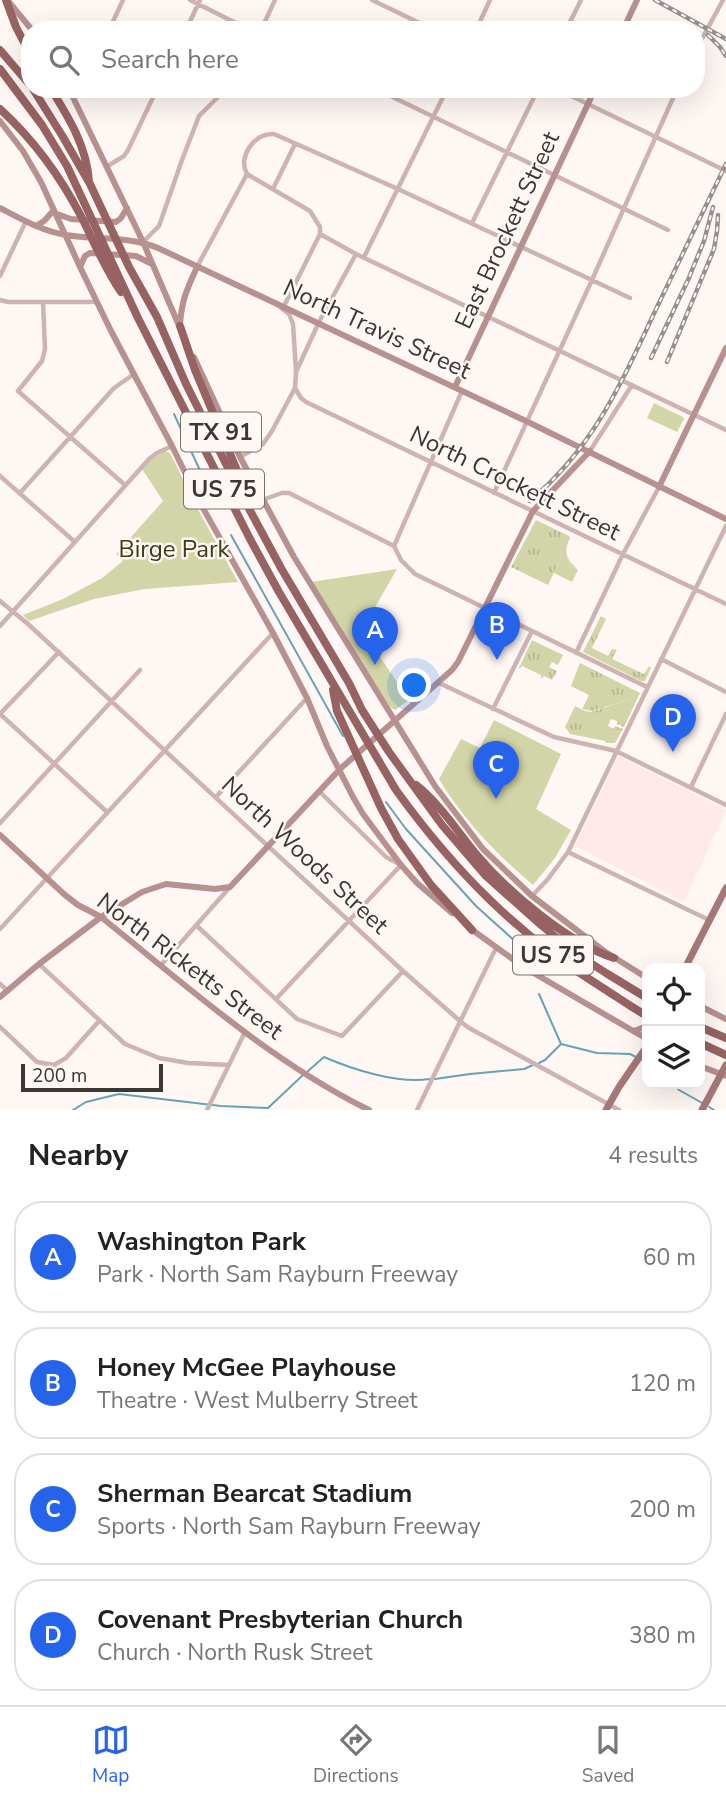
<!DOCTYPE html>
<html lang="en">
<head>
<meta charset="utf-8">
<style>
  :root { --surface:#fff; --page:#f2f2f2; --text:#222; --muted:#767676; --line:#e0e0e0; --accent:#2563eb }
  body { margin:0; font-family:"Nunito Sans",sans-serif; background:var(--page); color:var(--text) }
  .controls { position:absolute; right:21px; bottom:21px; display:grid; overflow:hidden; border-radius:14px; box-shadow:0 7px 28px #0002 }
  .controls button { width:63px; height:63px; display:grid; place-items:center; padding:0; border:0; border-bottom:2px solid var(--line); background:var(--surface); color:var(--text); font:35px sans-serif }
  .scale { position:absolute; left:21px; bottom:18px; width:142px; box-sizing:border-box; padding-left:7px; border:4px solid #3b3736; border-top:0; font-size:19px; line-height:24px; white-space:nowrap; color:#3b3736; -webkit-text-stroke:5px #fff7f4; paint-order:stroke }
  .you { position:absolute; left:415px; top:686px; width:24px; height:24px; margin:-18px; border:5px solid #fff; border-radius:50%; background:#1a73e8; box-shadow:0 0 0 10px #1a73e833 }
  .badge { display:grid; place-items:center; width:46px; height:46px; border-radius:50%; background:var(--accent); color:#fff; font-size:23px; font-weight:700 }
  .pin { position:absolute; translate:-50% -58px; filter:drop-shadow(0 2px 4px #0008) }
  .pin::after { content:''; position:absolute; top:37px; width:24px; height:21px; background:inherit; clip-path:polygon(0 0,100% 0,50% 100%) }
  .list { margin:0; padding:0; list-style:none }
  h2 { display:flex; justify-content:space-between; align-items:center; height:91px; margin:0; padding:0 28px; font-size:30px }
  h2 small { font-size:23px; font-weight:400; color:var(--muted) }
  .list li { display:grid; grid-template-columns:46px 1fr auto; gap:21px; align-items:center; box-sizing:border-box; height:112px; margin:0 14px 14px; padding:0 14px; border:2px solid var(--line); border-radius:28px }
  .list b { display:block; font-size:26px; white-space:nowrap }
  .list p { margin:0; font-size:23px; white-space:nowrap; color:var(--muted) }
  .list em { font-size:23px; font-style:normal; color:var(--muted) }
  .icon { flex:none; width:38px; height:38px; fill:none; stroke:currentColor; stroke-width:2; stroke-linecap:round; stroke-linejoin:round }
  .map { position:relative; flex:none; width:726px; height:1110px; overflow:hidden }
  .search { position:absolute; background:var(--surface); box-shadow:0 7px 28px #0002; left:21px; right:21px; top:21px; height:77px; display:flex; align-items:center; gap:18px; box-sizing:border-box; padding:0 24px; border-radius:28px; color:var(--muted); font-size:26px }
  .sheet { height:595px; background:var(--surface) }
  nav { display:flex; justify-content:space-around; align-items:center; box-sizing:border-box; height:98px; border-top:2px solid var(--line); background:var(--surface); font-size:19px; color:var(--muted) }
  nav a { display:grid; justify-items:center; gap:4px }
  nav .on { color:var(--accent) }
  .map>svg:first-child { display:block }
  .education { fill:#ffe9eb }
  .grass { fill:url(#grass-tufts) }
  .green { fill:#d2d5a7 }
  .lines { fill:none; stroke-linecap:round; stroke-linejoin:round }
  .stream { stroke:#67a3b7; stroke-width:2 }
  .street { stroke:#cdb3b2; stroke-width:4.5 }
  .secondary { stroke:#b79090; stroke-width:6 }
  .primary { stroke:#a67777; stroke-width:7 }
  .highway { stroke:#976262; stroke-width:8 }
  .rail-casing { stroke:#96918f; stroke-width:4.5 }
  .rail { stroke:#fff7f4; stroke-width:2; stroke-dasharray:5; stroke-linecap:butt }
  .labels { text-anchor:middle; stroke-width:5; stroke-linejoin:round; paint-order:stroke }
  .shield { fill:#fff7f4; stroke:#76716f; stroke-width:2 }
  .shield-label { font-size:23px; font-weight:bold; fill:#3b3736 }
  .street-label { font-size:24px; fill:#3b3736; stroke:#fff7f4 }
  .park-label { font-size:24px; fill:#3b3c14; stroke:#fff7f4 }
</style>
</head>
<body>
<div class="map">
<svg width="726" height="1110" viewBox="0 0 726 1110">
  <defs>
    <pattern id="grass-tufts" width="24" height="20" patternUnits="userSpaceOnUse" patternTransform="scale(1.75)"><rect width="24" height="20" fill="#d2d5a7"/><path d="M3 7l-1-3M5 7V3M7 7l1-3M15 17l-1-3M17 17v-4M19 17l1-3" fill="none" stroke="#b5b790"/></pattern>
  </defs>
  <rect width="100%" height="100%" fill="#fff7f4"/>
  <path class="education" d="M618,756L726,810L684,902L575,846Z"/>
  <path class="grass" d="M536,520L569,536L570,538C563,551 566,560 578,569L571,565L565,556H562L548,585L511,567Z
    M601,616L606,619L592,648L608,656L612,649L617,650L612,659L644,674L649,666L651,668L645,681H641L583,652Z
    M532,640L563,655L558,665L552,662L549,667L557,671L552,680L544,676L541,679V675L522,666L520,669L519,668Z
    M580,663L640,693L624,727L617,724V721L611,719L608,726L614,729L615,726L623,729L615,743H606L605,741L570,734L565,727L575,706L585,711L591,712L636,697L592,711L582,709L589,695L571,686Z"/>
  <path class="green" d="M654,403L683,417L684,419L677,432L647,418Z
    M165,451L170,453L202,517L238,582L145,589L94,599L29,621L23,615L63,599L102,578L123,561L116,554L163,501L142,469L149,461Z
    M562,556H565L571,565L578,570L572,582L554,573Z
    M397,569L362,630L409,700L395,710L390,707L311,582Z
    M494,720L561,754L536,809L571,830L555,858L533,885C497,855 463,819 439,779L461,739L480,748Z"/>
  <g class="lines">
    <path class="stream" d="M174,414L203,477
      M231,535L343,736
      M386,802L406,829L476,906L526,951
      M539,994L561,1044
      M641,1059L647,1061
      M539,1063L545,1060L561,1044L597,1053L630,1054L636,1057
      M308,1071L324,1057C354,1070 398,1084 430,1079
      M435,1079L470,1074L524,1069L533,1065
      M673,1084L679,1090L704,1104
      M709,1107L714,1110
      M73,1110L86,1102L119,1094L221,1106L268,1108L303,1075"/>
    <path class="street" d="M190,0L250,30
      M372,0L434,30
      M109,30L123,0
      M186,30L200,0
      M261,30L275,0
      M476,30L490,0
      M566,30L581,0
      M696,50L723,0
      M376,89L668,230
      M557,89L726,171
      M106,167L124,156L128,150L157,89
      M247,174L310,211L320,227V234L356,254L726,430
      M273,189L295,144
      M472,223L538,89
      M143,242L159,226L182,160L199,116L226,89
      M364,257L447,89
      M197,267L247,174C237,157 255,132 274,134L398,189L630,298
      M0,276L26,221
      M0,300L8,302H97
      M43,302L45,349L42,361L18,391L125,485
      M284,306L320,234
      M281,308L289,314L293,324L296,371
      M295,388L301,398L306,402L726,604
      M590,451L632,385
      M240,457L263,444L272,431L295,388L296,372L319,322L356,254
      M0,476L75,542
      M20,493L114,388L134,374
      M494,493L592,280L677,89
      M262,500L282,493H289L394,546L401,560L415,574L647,687
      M394,546L462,391
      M0,601L28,624L403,971L460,1021L469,1028L619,1110
      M0,626L149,459L157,453L172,446
      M576,653L623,554L659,487
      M661,659L726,692
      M439,683L554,737L616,751L726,805
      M493,709L532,631
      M0,714L107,812
      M0,714L59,652
      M691,787L726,714
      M216,797L307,698
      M0,823L140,670
      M568,852L709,920
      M532,896L548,879L568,852L726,526
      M197,926L297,1019L342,1036L403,971
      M0,929L273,633
      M39,964L125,1044L159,1058L188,1063L229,1065
      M161,965L230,887
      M0,984L8,991
      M276,999L401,865L386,857L319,791
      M0,1027L37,1062L54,1065L66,1058L99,1021
      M207,1110L245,1032
      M417,1110L496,948"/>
    <path class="secondary" d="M9,2L32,30
      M623,30L637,0
      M69,89L143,242L180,328
      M0,121L23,151L41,182L80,267L111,331L172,446L199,501L273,633L307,698L327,746L353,797L363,814L401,865L417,883L452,913
      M0,208C21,219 42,231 66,235C97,240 128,236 158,248L528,422L726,519
      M57,214L71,219L116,222L121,218L127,208
      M36,226L44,221L54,210
      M80,267L85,256L90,253L136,256L150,263
      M180,324C182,299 187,289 197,267
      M194,357L240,457L294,557L435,786L483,849L532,896L604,951L647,978
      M455,387L595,89
      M659,487L726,348
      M0,835L65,895L78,905L101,917C187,986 270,1061 369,1110
      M471,929L525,968L647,1039
      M0,997L39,964L101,917L142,892L166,884L215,889L230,887L340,769L452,670L458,662L533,511L590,451
      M700,1006L726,1019
      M634,1031L647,1026
      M700,1066L726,1076"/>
    <path class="primary" d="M685,968L726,888
      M606,1110L619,1087L647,1046
      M702,1110L726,1065"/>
    <path class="highway" d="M6,0L16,27L30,54
      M0,50L30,85
      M0,69L42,125L67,166L138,318L250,539L279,592L396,790C456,873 519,936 606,990C620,999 633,1008 647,1016
      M33,89L63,137L90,184L129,267L157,317L186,384L239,490L281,568L349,683L362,710L389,752L442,825L485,875L540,924L575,953L606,973L647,998
      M51,89C69,118 87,147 89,182
      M0,109C34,140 60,176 81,216C94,242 105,269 121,292
      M180,326L195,370L249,499
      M333,690L337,711L381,808L398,839L431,885L472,930
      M416,785C440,804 457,831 476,854C507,891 568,943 614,958
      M700,1027L726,1038
      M700,1043L726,1055"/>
    <defs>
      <path id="rail" d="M655,0L726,39
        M708,35L720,47L726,56
        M651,358L688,280L704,241L713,207
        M667,362L714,249L717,231L718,215
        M530,501C596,445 622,381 658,305C681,258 703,211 726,164"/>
    </defs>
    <use href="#rail" class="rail-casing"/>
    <use href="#rail" class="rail"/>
  </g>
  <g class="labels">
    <g class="shield">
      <rect x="181" y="412.5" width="80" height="39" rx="5"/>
      <rect x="184" y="469.5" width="80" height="39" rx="5"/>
      <rect x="513" y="935.5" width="80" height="39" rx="5"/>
    </g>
    <g class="shield-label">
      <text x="221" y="440">TX 91</text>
      <text x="224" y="497">US 75</text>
      <text x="553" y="963">US 75</text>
    </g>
    <g class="street-label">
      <text transform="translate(507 230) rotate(-65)" y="8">East Brockett Street</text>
      <text transform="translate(377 329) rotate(25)" y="8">North Travis Street</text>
      <text transform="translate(515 483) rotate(26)" y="8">North Crockett Street</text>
      <text transform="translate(305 855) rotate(43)" y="8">North Woods Street</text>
      <text transform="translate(190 966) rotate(37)" y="8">North Ricketts Street</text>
    </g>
    <g class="park-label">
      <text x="174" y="557">Birge Park</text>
    </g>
  </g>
</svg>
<div class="controls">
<button><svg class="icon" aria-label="locate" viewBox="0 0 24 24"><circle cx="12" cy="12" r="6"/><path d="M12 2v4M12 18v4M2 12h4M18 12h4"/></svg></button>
<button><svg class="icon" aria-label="layers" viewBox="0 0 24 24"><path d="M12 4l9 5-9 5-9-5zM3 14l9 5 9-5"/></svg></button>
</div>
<div class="scale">200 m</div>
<div class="you"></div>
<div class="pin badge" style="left:375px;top:665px">A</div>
<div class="pin badge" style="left:497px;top:660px">B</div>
<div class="pin badge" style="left:496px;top:799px">C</div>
<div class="pin badge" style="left:673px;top:752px">D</div>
<div class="search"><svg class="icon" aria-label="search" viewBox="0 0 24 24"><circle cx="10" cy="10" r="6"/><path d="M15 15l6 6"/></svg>Search here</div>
</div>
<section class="sheet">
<h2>Nearby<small>4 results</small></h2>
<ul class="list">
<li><span class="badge">A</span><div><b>Washington Park</b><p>Park · North Sam Rayburn Freeway</p></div><em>60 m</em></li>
<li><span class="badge">B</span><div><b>Honey McGee Playhouse</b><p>Theatre · West Mulberry Street</p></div><em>120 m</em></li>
<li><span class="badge">C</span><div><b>Sherman Bearcat Stadium</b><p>Sports · North Sam Rayburn Freeway</p></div><em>200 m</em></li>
<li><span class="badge">D</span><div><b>Covenant Presbyterian Church</b><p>Church · North Rusk Street</p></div><em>380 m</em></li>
</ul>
</section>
<nav>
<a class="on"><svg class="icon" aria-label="map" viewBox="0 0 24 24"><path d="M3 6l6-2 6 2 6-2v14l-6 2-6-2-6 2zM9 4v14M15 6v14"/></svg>Map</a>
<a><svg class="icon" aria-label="directions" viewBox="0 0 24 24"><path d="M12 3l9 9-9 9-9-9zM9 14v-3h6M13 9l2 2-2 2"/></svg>Directions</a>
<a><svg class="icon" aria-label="saved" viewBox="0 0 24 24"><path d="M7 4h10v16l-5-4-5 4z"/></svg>Saved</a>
</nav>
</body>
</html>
